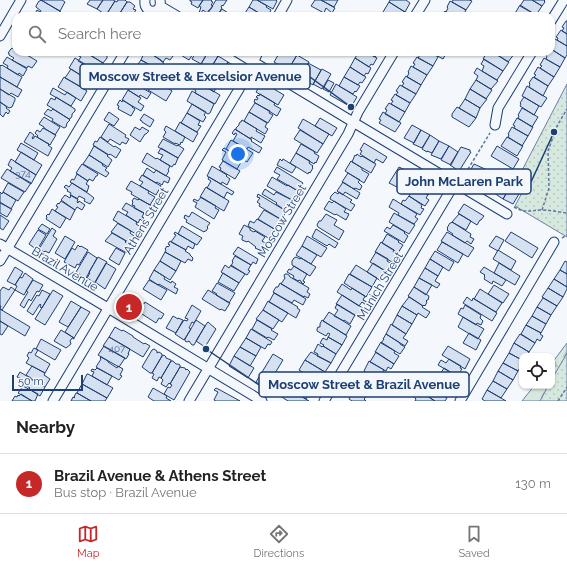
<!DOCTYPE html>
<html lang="en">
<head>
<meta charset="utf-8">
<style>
  :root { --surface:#fff; --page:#f6f6f6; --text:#222; --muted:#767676; --line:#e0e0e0; --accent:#c62828 }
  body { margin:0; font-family:Raleway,sans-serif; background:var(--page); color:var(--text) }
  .controls { position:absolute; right:12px; bottom:12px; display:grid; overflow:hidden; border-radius:8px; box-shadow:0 1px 3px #0004 }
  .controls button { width:36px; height:36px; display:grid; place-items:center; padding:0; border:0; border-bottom:1px solid var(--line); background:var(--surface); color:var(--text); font:20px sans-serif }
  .scale { position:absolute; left:12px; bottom:10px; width:71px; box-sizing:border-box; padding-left:4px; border:2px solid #1d3f73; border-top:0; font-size:11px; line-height:14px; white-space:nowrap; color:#1d3f73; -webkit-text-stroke:3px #f4f7fb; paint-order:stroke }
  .you { position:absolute; left:238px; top:154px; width:14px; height:14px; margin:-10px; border:3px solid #fff; border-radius:50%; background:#1a73e8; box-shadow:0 0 0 6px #1a73e833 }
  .badge { display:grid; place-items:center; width:26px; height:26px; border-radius:50%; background:var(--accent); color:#fff; font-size:13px; font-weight:700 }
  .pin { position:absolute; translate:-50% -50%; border:2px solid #fff; box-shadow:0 1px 4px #0006 }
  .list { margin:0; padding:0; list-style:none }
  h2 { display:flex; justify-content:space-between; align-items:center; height:52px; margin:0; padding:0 16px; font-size:17px }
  h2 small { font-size:13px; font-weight:400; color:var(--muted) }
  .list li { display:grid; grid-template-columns:26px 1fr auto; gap:12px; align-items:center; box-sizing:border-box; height:60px; padding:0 16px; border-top:1px solid var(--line) }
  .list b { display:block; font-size:15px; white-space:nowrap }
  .list p { margin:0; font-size:13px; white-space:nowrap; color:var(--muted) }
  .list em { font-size:13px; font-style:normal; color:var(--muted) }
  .icon { flex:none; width:22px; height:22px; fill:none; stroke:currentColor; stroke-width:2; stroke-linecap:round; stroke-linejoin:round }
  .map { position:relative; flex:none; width:567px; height:401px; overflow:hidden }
  .search { position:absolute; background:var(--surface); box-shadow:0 1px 3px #0004; left:12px; right:12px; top:12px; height:44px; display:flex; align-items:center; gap:10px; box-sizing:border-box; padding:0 14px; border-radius:12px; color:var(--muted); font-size:15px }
  .sheet { height:112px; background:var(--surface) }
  nav { display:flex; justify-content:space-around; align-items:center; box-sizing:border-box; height:56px; border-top:1px solid var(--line); background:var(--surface); font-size:11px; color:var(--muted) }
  nav a { display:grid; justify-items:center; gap:2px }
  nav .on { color:var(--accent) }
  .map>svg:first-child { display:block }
  .forest { fill:url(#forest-firs); stroke:#687fa3 }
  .park { fill:url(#park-dots); stroke:#687fa3 }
  .building { fill:#d5e0f0; stroke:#1d3f73 }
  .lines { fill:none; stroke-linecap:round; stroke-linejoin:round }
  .street-casing { stroke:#1d3f73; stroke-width:11 }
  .path { stroke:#5e769c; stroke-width:1.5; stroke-dasharray:3 2; stroke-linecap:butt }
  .street { stroke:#f4f7fb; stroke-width:9 }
  .labels { text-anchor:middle; stroke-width:3; stroke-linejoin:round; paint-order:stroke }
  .number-label { font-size:10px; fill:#4b6792 }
  .street-label { font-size:12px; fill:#1d3f73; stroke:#f4f7fb }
  .leader { fill:none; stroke:#1d3f73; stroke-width:1.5 }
  .callout-dot { fill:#1d3f73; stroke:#f4f7fb; stroke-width:1.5 }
  .callout { fill:#f4f7fb; stroke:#1d3f73; stroke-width:1.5 }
  .callout-label { font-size:13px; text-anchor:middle; font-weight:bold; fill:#1d3f73 }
</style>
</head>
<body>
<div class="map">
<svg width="567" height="401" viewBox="0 0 567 401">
  <defs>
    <pattern id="forest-firs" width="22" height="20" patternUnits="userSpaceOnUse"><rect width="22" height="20" fill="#d7e8df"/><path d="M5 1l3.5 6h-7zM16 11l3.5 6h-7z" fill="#b8c8c3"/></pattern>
    <pattern id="park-dots" width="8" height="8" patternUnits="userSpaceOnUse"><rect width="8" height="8" fill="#d7e8df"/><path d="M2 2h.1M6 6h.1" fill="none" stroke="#b8c8c3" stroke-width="1.8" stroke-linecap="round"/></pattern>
  </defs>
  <rect width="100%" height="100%" fill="#f4f7fb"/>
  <path class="forest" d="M567,343V390L556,401H522L534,386H552V363Z"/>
  <path class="park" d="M567,84V237L515,206L525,187L517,180Z
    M567,353V401H540L548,386H552V379Z"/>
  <path class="building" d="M41,0H62L65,2L60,11Z
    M41,0L61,12L58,16H46L40,13L41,11L36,7V6L39,1H40Z
    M90,0H103L97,9L87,4Z
    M103,0H113L115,1L106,15L97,9Z
    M118,0H125L127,2L118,16H108L106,15L115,1L117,2Z
    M190,0H203L198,8L191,4L192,2L190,1Z
    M203,0H212L211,1L213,2L211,5L213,6L210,10H209L207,13L203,10L201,13H199L201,7L199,6Z
    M216,0H227L223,6L222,5L221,7L222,8L217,16H213L208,13Z
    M253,0H257L267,6L266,7L271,10L268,16H264L249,7Z
    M257,0H276L277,1L273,9Z
    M315,0H321L335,8L332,13L326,8L324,13L311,6Z
    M321,0H338L334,7Z
    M390,0H406L410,3L405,12L389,2Z
    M453,0H469L472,1L466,10L452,2Z
    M524,0H532L542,6L536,15L520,6Z
    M532,0H545L544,1L545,2L542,6Z
    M450,1L466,10L463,16H454L446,12L448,8L447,7Z
    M127,2H130L135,6L133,9L136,10L132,16H118Z
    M389,2L405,12L403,16H389L383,12Z
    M520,5L536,15L535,16L515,15H514Z
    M249,7L264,16H243Z
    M222,9L233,16H217Z
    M37,10L43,14L42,16H43H34Z
    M445,11L446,12L454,16H441Z
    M566,21H567V34L562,31L564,28L562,27Z
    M561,30L567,34V46L557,40L558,38L556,37Z
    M555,39L567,46V55L565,58L551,49L552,47L551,46Z
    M12,48L16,51V52H22L37,61L32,68L28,66L27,68L12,60L14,58L9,55V53H8L11,49Z
    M551,49L565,58L560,67L546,59L547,56L546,55L548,52H551Z
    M76,52H85L103,63V65L98,70L93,67L92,69L78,61L81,57L75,54Z
    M85,52H102L107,55V58L103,63Z
    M146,52H148L161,60V61L164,63L160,70L153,65L152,66L141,60L144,53Z
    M150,52H166L173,56L170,60L166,58L163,62L150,53Z
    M168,52H190L193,54L189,60L176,52L174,55Z
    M196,52H208L201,64L192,59Z
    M208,52H211L218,56L207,74L205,73L208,69L201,64Z
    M280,52H291L297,55L288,70L274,62Z
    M359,52H366L377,58L373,65L371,64L369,67L355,58Z
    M366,52H380L379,55L377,54L375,57Z
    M420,52H430L438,57L433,66L418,58L420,55L419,54Z
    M430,52H447L443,59Z
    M487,52H492L509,62L503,71L483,59Z
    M493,52H513L515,53L508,62Z
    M297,55L309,62L300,77L288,70Z
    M218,56L228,62L218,79L215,77L217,74L210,70Z
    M7,57L27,69L23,76L19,73L18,75L7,68L8,66L3,63Z
    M417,57L433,66L427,75L413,67L415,64L413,63Z
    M75,58L96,71L90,81L69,68Z
    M355,58L371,68L368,74L366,73L364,76L350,67Z
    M544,58L560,67L554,77L540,68L542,66L540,65Z
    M484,59L503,71L497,80L482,71L484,66L481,64Z
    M141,60L152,66L151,68L155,71L156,69L165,74L160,82L150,77L149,78L140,73L142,71L136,67Z
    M228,62L237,68L227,83L225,82L226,80L219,76Z
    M308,63L321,70L313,85L300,77Z
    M0,65L1,66L2,65L22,77L17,87L0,77Z
    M411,66L427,75L421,85L407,77L409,73L408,72Z
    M350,67L366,77L362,83L360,82L358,85L344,77Z
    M538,67L554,77L548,86L534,77L536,75L534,74Z
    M477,68L498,81L491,89L476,80L478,76L474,73Z
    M71,69L90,81L85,89L65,78Z
    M322,69L331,74L322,89L313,84Z
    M201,73L202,74L203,73L220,83L218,87L217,86L214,92L198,82V81H197Z
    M406,76L421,85L416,94L402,86L404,83L402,82Z
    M0,77L22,90L18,97L11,93L9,95L0,89Z
    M64,77L87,91L81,101L58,87Z
    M344,77L360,86L356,92L355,91L353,94L339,86Z
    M533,77L548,86L543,96L529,87L530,84L529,83Z
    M194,80L220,95L215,104L195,93L196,91L191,87Z
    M328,80L334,83L329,92L323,89Z
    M476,80L492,90L486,99L470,89Z
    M133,81L145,88L144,89L151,93L147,99L140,95L139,97L128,90Z
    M153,82L165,89L166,87L172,91L166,101L148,90Z
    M262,82L284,95L278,105L256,92Z
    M336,84L357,97L351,107L330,95Z
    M400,85L416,94L410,103L396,95L398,92L396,91Z
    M527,86L547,98L541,107L522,96Z
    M53,88L65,95L67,92L76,98L71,106L50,94Z
    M0,89L15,98V100L12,107L9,108L0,102Z
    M470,89L487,99L480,108L465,99Z
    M128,90L141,98L138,102L144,106L141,111L122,100Z
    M192,91L214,104L210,113L208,114L187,101Z
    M260,94L275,103L274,105L281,109L277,116L254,102L255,99L257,100L258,98L256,97L258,95L259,96Z
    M395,94L410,103L405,112L391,104L393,101L391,100Z
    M56,97L75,109V111L72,114V116L71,118L69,119L47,105L51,98L55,100Z
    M524,97L539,106L534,115L520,106L521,104L520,103Z
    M465,99L480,108L476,118L459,108Z
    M120,100L122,102L123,100L133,107H132L135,109L131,116L118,109L119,106L117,105Z
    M0,102L7,107L6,108L10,111L8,114L6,112L3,117L0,114Z
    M255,103L270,111L269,113L273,115L268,123L249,112Z
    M389,103L405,112L399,122L385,114L387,110L385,109Z
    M192,104L206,112L204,115L206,117L203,122L187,113Z
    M457,107L476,118L469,127L452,117V114Z
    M522,108L538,117L532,127L518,118L519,116L518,115Z
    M48,109L51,111L53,109L69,119L70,120L67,123L66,127L64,128L52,121L53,119L44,114Z
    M109,112L119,119L114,126L104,120Z
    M249,112L267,123L265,127L268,129L265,134L244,121Z
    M383,112L401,123L395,132L379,123L381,120L379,119Z
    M187,113L200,121L198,125L201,126L197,132L181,123Z
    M144,114L154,120L150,127L142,122V121L140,120Z
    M44,117L60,127L55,135L44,128V127L39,124Z
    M320,118L337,128L332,136L315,126Z
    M517,118L533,127L528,136L514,128L515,126L513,125Z
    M303,119L329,134L323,144L298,128Z
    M242,120L257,129L256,131L265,136L261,143L251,137V139L236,130V128L239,125V124L240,122H241Z
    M180,122L198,133L193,142L175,131Z
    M109,124L126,135L125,137L129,139L126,144L122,142L120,145L110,139L108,142L101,137Z
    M412,125L421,130L414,143L404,138Z
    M166,126L185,137L182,143L181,142L180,145L175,143V144L163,137L166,132L164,130Z
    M135,127L140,130L142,127L149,131L146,134H145L140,142L130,135Z
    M512,127L528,136L522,146L508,137L509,135L508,134Z
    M43,128L56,135L50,145L37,137L38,136L35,133L37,130L40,132Z
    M235,129L252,140L251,141L262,148L259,153L248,147L247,149L233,141L237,134L235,133L234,135L232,133Z
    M300,130L323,144L317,153L294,139Z
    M421,130L430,135L422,148L413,144Z
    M30,132L34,135L32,138L33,139L35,136L49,144L48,145L52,148L48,156L24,142Z
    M430,135L439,141L432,153L427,151V152L422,149Z
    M100,137L114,147L115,146L121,150L116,158L110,154L109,155L93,145L95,141L97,142Z
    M507,137L523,146L517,156L501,146Z
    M163,139L177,146L178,145L184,149L178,158L158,147Z
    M231,140L253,153L247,162L226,149Z
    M439,141L449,146L441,159L431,155Z
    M21,143L38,153L34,160L17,150Z
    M364,143L387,157L383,163L376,159L374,163L360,154L362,151L360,150Z
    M301,144L315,152L314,153L319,156L316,163L315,162L314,164L296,153Z
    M94,146L108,155L107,156L112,160L108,167L89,155Z
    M449,146L458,152L451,165L441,160Z
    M497,146L519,159L513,169L491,156Z
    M461,147L470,150V152H471L459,171L450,165Z
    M161,148L178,158L175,165L174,164L172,167L160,160L163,155L158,153Z
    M224,148L243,159L237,169L222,160L226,152L222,150Z
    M21,152L42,165L36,175L15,162Z
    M147,153L156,159L157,158L170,166L168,170L169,171L166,176L142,162Z
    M296,153L310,161L309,163L313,166L312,167L313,168L310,173L309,172L308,174L290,163Z
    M357,154L361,157L362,156L376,164L371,173L352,162L355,155L356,156Z
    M89,155L103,164L102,165L107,168L105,170L109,173L106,177L83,164Z
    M11,159L36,175L31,184L10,171L12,168L8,165Z
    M280,159L282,161L283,159L296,167L292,173L277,165Z
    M223,161L240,171L235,179L220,170L221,168L219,167Z
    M351,161L362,168V170L369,174L364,183L345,171Z
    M82,164L98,174L97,176H96L93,181L89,179L88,181L76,173Z
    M474,164L487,170L479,184L467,176Z
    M212,166L227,175L226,176L230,179L227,185L222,182L221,184L207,176Z
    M277,167L303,183L299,190L298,191L277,179L280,175L274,172Z
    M399,167L405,170L404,173L407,175L399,188L389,183Z
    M147,168L154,173L156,170L170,178L168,183L164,181L162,185L157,182L156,183L143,175Z
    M7,169L31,183L25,192L1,178Z
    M348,173L360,180L358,182L362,186L360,190L355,188L354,189L342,182Z
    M77,174L88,181L86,184L89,186L87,192L70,182L72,179L74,180Z
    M142,175L161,186L156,195L140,186L143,182L139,180Z
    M209,177L234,192L232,195L227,192L224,198L207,188L211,181L208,179Z
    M272,177L287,186L288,185L298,191L294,200H292L267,186Z
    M420,177L437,187L433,193L430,192L428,195L414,187Z
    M499,178L511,185L503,199L491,191Z
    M131,181L149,191L148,193L155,197L150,205L131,194L132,192L126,189Z
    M343,182L360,193L357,199L345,192L343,195L337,191Z
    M8,183L24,192L18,201L3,192Z
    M72,183L89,194L94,198L90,204L84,201L85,199L79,196L77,199L70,195L71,193L67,191L68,190L64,187L66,185L69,187Z
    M513,183L522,189L513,204L503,199Z
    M206,187L229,201L224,211L200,197Z
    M414,187L428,195L426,198L429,200L425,206L409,196Z
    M265,189L274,195L276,192L292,200L288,209L286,211L276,204L277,203L262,194Z
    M0,192L2,194L3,192L16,200L11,209L0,202Z
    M335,192L338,194L339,192L352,200L350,202L355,205L351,211L330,199L331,196Z
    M258,194L286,211L287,212L284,215L282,220L259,206L260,204L257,202L260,198L257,197Z
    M65,195L70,198L71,195L78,199L77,202L78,203L79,201L85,205L82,210L77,207L75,210L61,200Z
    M409,196L422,205L421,208L424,209L420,215L401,204L403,200L405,201Z
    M201,197L216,206L215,208L219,210L214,219L195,207L197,203L193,201L194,199L198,201Z
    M134,198L138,200L139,199L154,207L149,216L134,208L135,206L132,205L133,202L132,201Z
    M393,199L417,214L415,217L418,219L414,224L398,215L399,213L389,207Z
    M61,201L75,210L70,220L55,211L58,207L56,206L58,203L59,204Z
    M329,201L332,203L334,201L346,209L344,212L349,214L346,220L336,214L335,215L324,209Z
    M0,203L12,209L7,217L0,213Z
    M126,203L144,213L142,217L144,218L142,221L140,219L138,223L126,215L128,212L122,209Z
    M464,204L484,216L481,220H480L477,225L458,213Z
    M52,209L66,218L60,228L46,219L47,217L46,216L48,214L49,215Z
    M264,210L282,220L276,230L258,219Z
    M118,211L137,222L136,224L141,227L138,234L136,233V234L117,223V222L113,220Z
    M192,212L210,223L207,227L208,228L206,231H205L204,232L186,222L187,220L184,218L185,215L189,217Z
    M394,213L415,225L409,234L389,222Z
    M326,214L337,220L334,225L344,231L339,240L318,227L317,225L319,221H321Z
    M459,214L471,221L466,230L452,222Z
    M0,215L9,221L3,230L0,228Z
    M257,219L276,230L270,239L248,226L250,221L254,223Z
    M452,222L471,234L470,237L474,239L471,244L467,241L465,243L452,235L453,234L447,230L448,229L447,228L450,223H451Z
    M118,223L131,231L130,233L134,236L135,237L132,243L131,242L130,243L111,232Z
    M42,224L50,229L47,234L38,229Z
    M244,225L250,228V230L254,232L255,231L265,237L262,241L267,244L266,245H267L263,251L262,250V251L255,248L256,247L248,241L247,242L242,240V238L243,236L239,234Z
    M393,225L405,232L404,233L408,236L404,243L384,231L387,227L390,229Z
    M182,226L202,238L197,245L178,234Z
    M52,228L56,231L53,236L57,239L49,253L45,251L44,252L39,249Z
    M316,229L338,243L335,248L329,244L327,246L312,237Z
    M38,230L46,235L37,250L29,244Z
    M175,232L195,244L193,249L188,246L186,250L171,242L176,235L174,234Z
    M447,232L474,248L468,257L441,241Z
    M511,232L538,248L532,258L505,241Z
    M112,233L126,241L125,242L129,245V246L130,247L127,252H125L105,241Z
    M387,234L399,241L398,242L403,245L398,253L382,243Z
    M65,236L75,242L65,259L55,253Z
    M307,236L327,248L321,257L302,246Z
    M496,236L504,240L498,251L489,246Z
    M170,241L186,250L185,251L190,254V255L193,258L192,261L188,259L185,263L165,252L166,250L165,249L167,246L168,247L170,245L168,244Z
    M381,242L394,250L393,252L397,254L392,262L375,252Z
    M442,242L463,254L458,263L437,250Z
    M78,245L80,247L81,246L88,250L79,265L77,264L75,268L64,262L72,248L75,250Z
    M302,246L317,255L311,264L296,255Z
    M238,247L258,259L256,264L253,262L251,265L233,254Z
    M116,248L125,253L119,265L109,259Z
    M498,250L516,261L511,270L493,259Z
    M435,251L454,262L449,271L430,259Z
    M88,252L97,258L86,278L76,272Z
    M165,252L181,261L176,271L160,261Z
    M376,252L388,259L387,261L392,264L387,272L370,262Z
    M235,256L251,265L248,270L250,271L247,275L231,266L233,262L232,261Z
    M98,257L107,262L95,283L87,278L90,273L89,272Z
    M296,257L300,259L301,258L316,267L310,276L292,265V261L294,258Z
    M430,259L443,267L438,276L425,268Z
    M160,261L176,271L170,280L154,270Z
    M565,261L567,262V274L560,270Z
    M106,263L116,269L105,289L95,282Z
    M373,263L387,272L381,281L367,272Z
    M499,263L520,276L515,285L494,273Z
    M225,265L229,268L231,265L245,274L239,283L221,272Z
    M356,265L377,278L372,287L350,274Z
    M294,266L307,274L303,281L305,282L303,284L301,282V281L299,280L298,281L293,278L294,276L287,272L289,269L291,270Z
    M15,267L23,272L15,285L7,281Z
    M484,267L506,280L502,286L493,281L492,284L484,279L485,277L484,276L485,275L480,272Z
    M425,268L438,276L435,281L440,284L437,288L419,278Z
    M154,270L165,277L164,279L171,283L172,281L176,284L174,287L178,289L176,294L159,284L158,285L149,279Z
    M560,270L567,274V287L554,279Z
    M25,273L33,279L24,295L15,290L17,286L15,285L20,277L22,278Z
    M223,273L239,283L234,291L218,282Z
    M285,274H287L289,275L290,277L309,288L307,292L310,294L308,298L304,296V297L281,284L285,278L284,276Z
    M349,274L372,287L366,297L344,283Z
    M419,278L432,285L426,295L414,287Z
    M554,279L567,287V289L563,297L548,288Z
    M33,280L43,285L39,292L37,291L31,301L29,299L24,308L20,305L28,292L26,291Z
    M149,280L167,290L161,300L143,289Z
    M217,283L235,293L229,303L216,295L217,294L212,291Z
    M280,283L306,299L303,305L294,300L292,303L273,292L276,287H278Z
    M342,284L351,290L352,288L365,296L363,300L367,302L366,305L362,302L359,306L337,292Z
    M494,285L509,294L503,303L488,294Z
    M3,287L9,290L11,287L15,290L2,310L0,309L1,306H0V291Z
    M414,287L429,296L428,300H427L426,301L427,302L425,306L424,305L423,306L408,296Z
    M548,288L563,297L557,306L542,297Z
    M480,289L502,303L496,312L474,299Z
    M42,290L50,294L42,308L40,307L41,305L40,304L33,315L27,311L37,295L39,296Z
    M53,290L63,296L45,325L35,319Z
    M208,290L230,303L225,311L221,309L220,310L202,299Z
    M274,293L298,307L297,308L300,310L296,318L269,302Z
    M342,295L366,310L361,319L336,304Z
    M409,297L423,306L422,307L430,312L426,318L418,313L417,315L402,306Z
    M467,297L472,301L473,298L497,313L492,321L463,303Z
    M543,298L557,306L551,315L537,307Z
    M137,300L144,304L145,302L164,314L161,319L159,318L156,323L142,314V315L137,312V311L132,308Z
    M71,301L81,307L68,327L59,322Z
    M268,301L288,313L282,322L263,310Z
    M337,304L355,315L350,324L344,320V321L334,316L338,310L335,308Z
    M192,305L201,311L194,323L192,322L189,328L191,329L184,340L175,334L184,320L187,321L188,319L185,318Z
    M465,305L481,315L480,318L483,321L481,325L477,323L476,325L458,314L461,308L463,309Z
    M402,306L417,315L412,324L397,315Z
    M81,307L90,312L74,338L65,332Z
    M537,307L551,315L546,324L532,316Z
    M0,309L30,327L25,336L0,321Z
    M263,310L279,320L273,329L256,319Z
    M329,312L351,326L346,335L323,321Z
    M397,315L412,324L406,334L392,325Z
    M173,316L178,319V318L183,320L176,333L166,328Z
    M532,316L546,324L541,333L526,325Z
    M463,317L484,329L478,339L458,327Z
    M196,320L205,326L194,345H192L189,341L187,342L185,341V339Z
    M257,320L272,329L271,330L278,334L274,340L268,337L267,338L252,329Z
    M322,320L347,336L342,345L328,337L330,334L328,333L326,336L317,331V329L318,327H320V324Z
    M0,321L8,326L2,335L0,334Z
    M208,322L216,329L205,347L196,341L207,323Z
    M391,324L406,334L403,338L408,341L405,346L386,334Z
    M526,325L541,333L540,334L543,336L540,341L537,339L535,343L521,334Z
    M115,327L122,331L123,330L133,336V337L144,344L145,343L150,346L143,357L109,337Z
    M251,329L272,342L270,345L268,344L265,349L246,338Z
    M61,330L74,338V339L72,338L70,341L71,344L66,348L54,341Z
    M469,333L481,340L476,350L463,343Z
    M386,334L400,343V344L405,347L400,354L381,343L384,339H383Z
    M520,334L535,343L529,352L514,343Z
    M109,337L130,349L128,354H129L126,359L103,346Z
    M328,337L342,345L336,354L323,346L324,345L320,343L323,338L327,340Z
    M246,338L261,347L256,356L240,347Z
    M41,339L61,350L55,360L36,349Z
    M381,342L395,351L394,353L399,356L394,364L375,352Z
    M514,343L529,352L527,356H522V360L509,353Z
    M318,344L322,347L323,346L336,354L331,363L317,356L318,354L314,352Z
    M104,346L125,358L119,367L98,355Z
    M448,346L470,359L465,369L442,355Z
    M240,347L256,356L250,366L234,356Z
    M34,348L38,350L35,355L50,364L45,373L26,363L29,358L27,356L29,352L31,353Z
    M154,349L157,351V353L159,352L162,354V356L152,373H150L142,367L152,350Z
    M311,352L331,363L325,372L305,360Z
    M376,352L394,364L391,369L388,367L386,371L370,362Z
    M509,353L522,360V364L518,371L503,363Z
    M273,354L283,360L266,388L256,382Z
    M164,355L166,357V358L171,360V361L161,378L159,377L157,381L152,378L154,374L152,373L162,356Z
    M234,356L254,368L248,378L229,366Z
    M101,357L108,361V362L117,368L118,366L123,369L120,375L122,376L119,380L96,367L101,359L100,358Z
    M449,359L461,366L460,368L462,369L457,376L438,365L441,360L446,363Z
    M305,360L325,372L319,382L299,370Z
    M171,361H173L176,364H178L180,365V367L170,384L169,383L166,387L161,384L163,380L161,378Z
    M369,361L384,370L381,375L386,378L383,383L364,371Z
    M503,363L518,371L513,380L498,371Z
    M32,366L45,373L44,375L50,379L45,387L30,379L31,378L26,375Z
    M180,367L185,368L186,370L187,369L190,372L174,400L164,394L168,387L170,388L172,385L170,384Z
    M97,368L112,376L107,385L92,376L94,372L91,371L92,369L95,370Z
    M444,368L460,378L454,387L438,378Z
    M498,371L513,380L507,389L493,381Z
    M20,372L45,387L40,396L29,389L30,388L22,383L24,379L23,378L22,379L17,377Z
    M87,374H88L113,388L107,398L82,384Z
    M493,381L507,389L501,398L487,390Z
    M295,382L298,384L299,382L312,390L310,393L312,394L310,397L308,396L306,399L293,391L295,388L292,386Z
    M82,384L107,398L105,401H91L77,393Z
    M23,386L38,394L35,401H32L18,393Z
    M430,386L443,394L442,395L447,398L445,401H435L422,393L425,388L427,390Z
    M281,387L289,392L290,390L309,401H288L277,394Z
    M153,388L167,396L166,398L171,401H154L148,397Z
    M216,388L220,390L240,401H216L214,400L218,392L214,390Z
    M355,390L366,397L364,399L366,401H352L349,399Z
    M487,390L501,398L506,401H485L482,399Z
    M416,392L420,394L421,392L435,401H415L416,399L413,396Z
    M76,393H77L91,401H71L73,397L74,398L75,397H74Z
    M21,394L32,401H12L15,396L17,397L18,395L19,396Z"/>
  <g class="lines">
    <defs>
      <path id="street" d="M145,0C143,15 163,15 160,0
        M160,6L177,16
        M278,16L287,0
        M415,16L425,0
        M551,21L564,0
        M0,36L21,0
        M237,52L353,122L507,214
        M495,125L498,108L532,52
        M0,244L108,308L262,401
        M0,261L125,52
        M53,401L248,74L258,52
        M189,401L348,134L358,112L394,52
        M324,401L455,183
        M460,401L554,242"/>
    </defs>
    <use href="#street" class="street-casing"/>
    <path class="path" d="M462,177L465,174L490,133
      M514,207C526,214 530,210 542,210C550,210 559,212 567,213
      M542,210L549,188L548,151L557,126L567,109
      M562,238L567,235
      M558,401L567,387"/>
    <use href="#street" class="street"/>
  </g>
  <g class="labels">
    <g class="number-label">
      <text x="23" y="177">374</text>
      <text x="117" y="352">407</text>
    </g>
    <g class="street-label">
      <text transform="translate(146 221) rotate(-59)" y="4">Athens Street</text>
      <text transform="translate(282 221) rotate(-59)" y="4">Moscow Street</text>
      <text transform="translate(65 269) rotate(31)" y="4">Brazil Avenue</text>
      <text transform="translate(380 286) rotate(-59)" y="4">Munich Street</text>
    </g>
  </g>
  <path class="leader" d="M351 107L310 77M554 132L531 182M206 349L259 385"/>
  <g class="callout-dot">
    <circle cx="351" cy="107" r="4"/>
    <circle cx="554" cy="132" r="4"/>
    <circle cx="206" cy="349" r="4"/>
  </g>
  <g class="callout">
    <rect x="80" y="64" width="230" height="25" rx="4"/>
    <rect x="397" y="169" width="134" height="25" rx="4"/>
    <rect x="259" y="372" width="210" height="25" rx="4"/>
  </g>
  <g class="callout-label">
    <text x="195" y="81">Moscow Street &amp; Excelsior Avenue</text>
    <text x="464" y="186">John McLaren Park</text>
    <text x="364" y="389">Moscow Street &amp; Brazil Avenue</text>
  </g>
</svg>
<div class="controls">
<button><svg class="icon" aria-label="locate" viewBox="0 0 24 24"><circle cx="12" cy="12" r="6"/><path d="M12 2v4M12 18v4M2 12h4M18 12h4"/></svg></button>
</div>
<div class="scale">50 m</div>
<div class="you"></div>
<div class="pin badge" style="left:129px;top:307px">1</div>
<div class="search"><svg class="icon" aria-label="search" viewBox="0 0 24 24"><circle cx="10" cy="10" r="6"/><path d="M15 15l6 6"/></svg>Search here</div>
</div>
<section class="sheet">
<h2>Nearby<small></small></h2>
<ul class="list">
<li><span class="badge">1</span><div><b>Brazil Avenue &amp; Athens Street</b><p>Bus stop · Brazil Avenue</p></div><em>130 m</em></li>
</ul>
</section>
<nav>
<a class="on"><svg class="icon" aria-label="map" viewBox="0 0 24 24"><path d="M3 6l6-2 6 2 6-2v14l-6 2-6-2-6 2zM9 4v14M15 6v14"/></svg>Map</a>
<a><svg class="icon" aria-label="directions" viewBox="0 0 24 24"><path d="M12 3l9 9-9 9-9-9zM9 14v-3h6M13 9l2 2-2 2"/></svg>Directions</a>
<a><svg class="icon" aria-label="saved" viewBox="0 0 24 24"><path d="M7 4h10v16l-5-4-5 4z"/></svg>Saved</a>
</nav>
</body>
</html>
